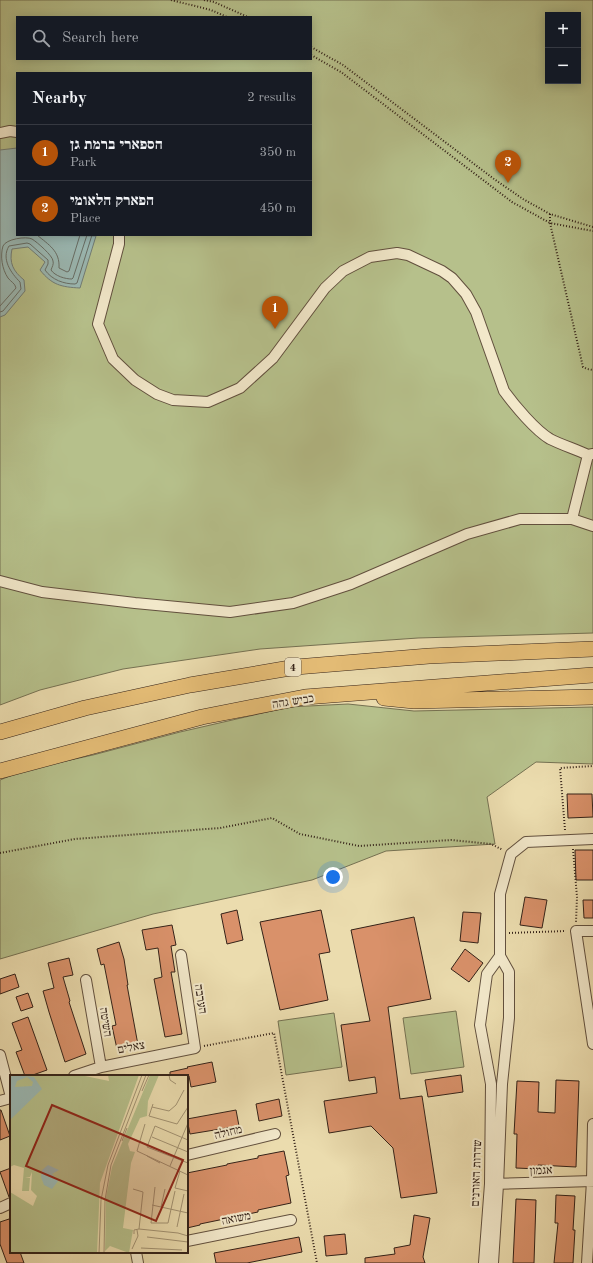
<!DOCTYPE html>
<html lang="en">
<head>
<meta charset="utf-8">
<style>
  :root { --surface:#171b24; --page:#242831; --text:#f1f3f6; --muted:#9ea1a6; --line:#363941; --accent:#b45309 }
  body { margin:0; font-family:"Old Standard TT","Frank Ruhl Libre",serif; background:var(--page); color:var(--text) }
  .controls { position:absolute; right:12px; top:12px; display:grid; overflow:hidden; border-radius:0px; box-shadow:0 2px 10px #0003 }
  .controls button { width:36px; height:36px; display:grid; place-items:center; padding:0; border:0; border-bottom:1px solid var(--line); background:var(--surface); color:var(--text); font:20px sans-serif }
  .you { position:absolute; left:333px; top:877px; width:14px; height:14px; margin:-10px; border:3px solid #fff; border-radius:50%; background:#1a73e8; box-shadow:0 0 0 6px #1a73e833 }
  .badge { display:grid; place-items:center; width:26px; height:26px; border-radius:50%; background:var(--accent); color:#fff; font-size:13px; font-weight:700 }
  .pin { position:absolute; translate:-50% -33px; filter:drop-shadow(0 1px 2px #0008) }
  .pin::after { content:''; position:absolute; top:21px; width:14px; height:12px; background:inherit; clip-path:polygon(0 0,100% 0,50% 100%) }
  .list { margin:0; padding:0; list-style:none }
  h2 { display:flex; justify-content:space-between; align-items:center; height:52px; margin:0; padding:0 16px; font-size:17px }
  h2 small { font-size:13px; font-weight:400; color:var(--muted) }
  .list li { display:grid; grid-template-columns:26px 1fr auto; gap:12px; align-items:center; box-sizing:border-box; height:56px; padding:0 16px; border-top:1px solid var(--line) }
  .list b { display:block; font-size:15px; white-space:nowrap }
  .list p { margin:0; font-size:13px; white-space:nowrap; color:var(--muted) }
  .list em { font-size:13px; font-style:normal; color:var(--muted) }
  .icon { flex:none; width:22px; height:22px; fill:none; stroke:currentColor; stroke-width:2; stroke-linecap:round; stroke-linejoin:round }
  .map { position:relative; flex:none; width:593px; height:1263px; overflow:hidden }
  .search { position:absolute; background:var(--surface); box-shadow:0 2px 10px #0003; left:16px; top:16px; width:296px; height:44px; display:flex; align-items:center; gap:10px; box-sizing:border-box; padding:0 14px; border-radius:0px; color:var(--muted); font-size:15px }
  .panel { position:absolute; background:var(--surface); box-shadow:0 2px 10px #0003; left:16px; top:72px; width:296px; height:164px; border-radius:0px }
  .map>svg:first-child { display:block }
  .green { fill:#b6c08b; stroke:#757152; fill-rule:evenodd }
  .water { fill:#9bb9b4; stroke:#727d76 }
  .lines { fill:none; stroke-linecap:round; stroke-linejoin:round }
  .shore { stroke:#686e66; stroke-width:1 }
  .building { fill:#d9916a; stroke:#342218 }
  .minor-casing { stroke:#62503e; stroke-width:12 }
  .highway-casing { stroke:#342218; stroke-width:16 }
  .path { stroke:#342218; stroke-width:2; stroke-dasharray:1 2; stroke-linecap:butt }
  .minor { stroke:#f2e8ca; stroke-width:10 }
  .highway { stroke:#e6be77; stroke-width:15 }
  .labels { text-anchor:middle; stroke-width:4; stroke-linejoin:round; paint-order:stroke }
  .shield { fill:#f2e8ca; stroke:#6d5d4d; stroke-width:1 }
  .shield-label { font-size:11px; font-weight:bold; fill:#342218 }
  .street-label { font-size:12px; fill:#342218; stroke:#f2e8ca }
  .inset-road { fill:none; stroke:#a29272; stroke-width:1 }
  .view { fill:#8f2418; fill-opacity:0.15; stroke:#8f2418; stroke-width:2 }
  .inset-edge { fill:none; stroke:#342218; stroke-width:2 }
</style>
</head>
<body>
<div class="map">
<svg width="593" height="1263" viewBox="0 0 593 1263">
  <rect width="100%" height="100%" fill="#ebdcae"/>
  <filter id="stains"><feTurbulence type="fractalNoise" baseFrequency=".005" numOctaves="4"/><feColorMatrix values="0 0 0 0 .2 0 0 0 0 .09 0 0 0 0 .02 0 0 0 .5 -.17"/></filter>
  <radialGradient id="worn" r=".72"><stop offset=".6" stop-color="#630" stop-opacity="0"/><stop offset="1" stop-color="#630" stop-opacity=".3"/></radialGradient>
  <path class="green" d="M0,0H593V633L418,638L260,649L123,669L40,690L0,705ZM548,15H578V81H548ZM17,17H311V59H17ZM17,73H311V235H17Z
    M348,704L414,711L593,707V764L536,762L487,797L495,844L386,851L312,880L153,914L0,959V780L25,770L93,755L180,732L289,707Z
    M456,1011L464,1067L411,1074L403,1018Z
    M334,1013L342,1067L286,1075L278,1021Z"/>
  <path class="water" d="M17,148V235L96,236L80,288C61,287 52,285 40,270L45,262L28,247L12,249C9,263 13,271 24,280L25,291L5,315L0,317V150Z"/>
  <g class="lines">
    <path class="shore" d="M37,235C49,245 60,251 59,268L67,272L69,271L80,235
      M0,306L16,288C15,283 11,282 8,278C2,269 0,256 3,246C6,239 26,236 32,239C37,242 53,256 53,261C54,264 52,267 51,270C55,276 65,279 72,279L73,278L87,235
      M0,312L3,311L21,289L20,282C11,273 1,259 9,246L27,243L30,244L48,260V264L45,270C52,280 64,284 75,284L77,283L92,235"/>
  </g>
  <path class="building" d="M567,794H592L593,817L568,818Z
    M575,850H593V880H576Z
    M525,897L547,900L542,928L520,925Z
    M583,900H593V918H584Z
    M237,910L243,940L227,944L221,914Z
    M321,910L330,952L319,954L328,1000L280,1010L260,922Z
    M463,912L481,913L478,943L460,941Z
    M414,917L431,999L388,1007L400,1099L422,1096L437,1193L401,1198L393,1148L371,1126L329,1133L324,1101L377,1093L375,1077L349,1081L341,1025L370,1021L351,930Z
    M172,925L176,945L171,946L175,972H171L182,1034L165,1037L154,979L162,977L158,948L146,950L142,930Z
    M119,942L124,959L128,985H127L138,1045L117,1049L112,1026L116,1025L104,964L101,965L97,949Z
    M465,949L483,963L469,982L451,969Z
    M69,958L73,975L63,977L70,1001L69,1002L86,1054L65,1062L49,1012L43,991L54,988L48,963Z
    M15,974L19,987L0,994V979Z
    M28,993L33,1007L21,1011L16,997Z
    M28,1017L47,1070L30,1076H25L16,1052L22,1050L12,1023Z
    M212,1062L216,1082L191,1087L189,1076H170V1072L188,1068L187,1067Z
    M461,1075L463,1092L428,1097L425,1080Z
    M556,1080L579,1081L576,1167L538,1165V1169L516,1168L517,1134H514L517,1081L539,1082L538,1112L555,1113Z
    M279,1099L282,1116L259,1121L256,1104Z
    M0,1110H1L10,1136L0,1140Z
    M236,1110L239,1126L190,1134L187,1119Z
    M284,1151L289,1175L286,1176L291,1203L258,1210V1212L200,1224V1225L187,1228V1173L227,1165V1164L258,1158V1156Z
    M11,1168V1197H9L0,1172Z
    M556,1195L575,1196L573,1230H575L573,1263H554L558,1223H555Z
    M516,1199L536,1200L534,1263H513Z
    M414,1215L430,1218L423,1257L425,1263H365V1258L395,1254L394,1248L410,1245Z
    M9,1219L11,1225V1252H20L24,1263H7L0,1244V1222Z
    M345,1234L347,1254L326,1256L324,1236Z
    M299,1237L302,1252L247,1263H216L214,1253Z"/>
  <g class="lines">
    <defs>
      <path id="minor" d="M0,133L10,131L17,132
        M119,235V244L98,324L113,359L135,380L157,394L173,400L208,402L240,388L273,358L325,288L343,271L370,257L397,253L408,255L442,271L452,278L466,294L476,312L504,391C515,406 535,430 550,439C562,445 575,449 588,455L593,454
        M572,519L588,455
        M0,581L42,592L135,603L230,612L293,603L351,584L467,534L520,519H572L593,526
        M593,931H576L593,1044
        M86,980L101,1067
        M0,1055L11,1097
        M74,1076L101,1067L195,1048L181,955
        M0,1101L11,1098
        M187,1155L275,1134
        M491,1184L593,1181
        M0,1208L11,1203
        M187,1241L291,1220
        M136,1252L138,1263
        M484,1263L490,1184L491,1084L480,1025L487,974L500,956
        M493,1263L498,1185L502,1084L509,1018V972L500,956V894L511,854L526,842L593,839
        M587,1263L592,1181L593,1124"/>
      <path id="highway" d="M384,698L414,701L593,697
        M0,732L85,708L190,685L296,667L429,656L593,649
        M0,771L202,717L305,697L593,675"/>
    </defs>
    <use href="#minor" class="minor-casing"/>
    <use href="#highway" class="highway-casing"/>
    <path class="path" d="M171,0L211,10L227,17
      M204,0L214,2L248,17
      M311,47L343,65L494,179L523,199L550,214L593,227
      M311,55L341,72L512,202L550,223L593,231
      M550,214V223L583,367L587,369L593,370
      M565,830L560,768L593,766
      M573,849L577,897L576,922
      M0,853L75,839L220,828L272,818L300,834L359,846L451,840L491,844L503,850
      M509,933L566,931
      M204,1046L274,1033L317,1263"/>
    <use href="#minor" class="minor"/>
    <use href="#highway" class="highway"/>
  </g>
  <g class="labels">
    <rect class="shield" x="285" y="658" width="16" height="18" rx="3"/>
    <g class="shield-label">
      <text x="293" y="671">4</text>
    </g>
    <g class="street-label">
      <text transform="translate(293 701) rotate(-9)" y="4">כביש גהה</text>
      <text transform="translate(201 999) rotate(81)" y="4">הערבה</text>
      <text transform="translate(106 1022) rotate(81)" y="4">השיטה</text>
      <text transform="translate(131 1047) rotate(-11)" y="4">צאלים</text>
      <text transform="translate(228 1132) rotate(-14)" y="4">מחולה</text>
      <text transform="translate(541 1170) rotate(-2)" y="4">אגמון</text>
      <text transform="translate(476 1173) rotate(-88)" y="4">שדרות האורנים</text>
      <text transform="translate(236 1218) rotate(-11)" y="4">משואה</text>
    </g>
  </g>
  <g transform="translate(10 1075)">
    <rect width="178" height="178" fill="#ebdcae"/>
    <path d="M0,0H79L75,1L99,6L98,0H129L90,108L87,178H0V117L23,131L27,121L21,115L22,97L20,102H15L20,103L19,116H12L14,93L4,90L0,92ZM140,0H149L138,26L137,41L130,43L118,69L120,76L125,77L121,88L113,153L123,155L119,178L100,171L95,176L96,122L102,92Z" fill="#b6c08b"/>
    <path d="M4,0L24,2L32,14L0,45V2ZM17,2L23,7L22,11L5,12L7,6ZM38,90L49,95L42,99L48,106L42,114L34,110L31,102L32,95Z" fill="#9bb9b4" fill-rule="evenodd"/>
    <path class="inset-road" d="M159,0L160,5L166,9M132,16L139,0M143,29L139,41L167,49L178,32M142,32L159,36L166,30L174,15M135,49L127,76L178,100M142,62L178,77M178,65L145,51L137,72L178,88M112,66L117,53M137,81L150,88M160,91L178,48M170,96L165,113L178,116M145,112L141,148H158L165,116M123,114L133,117L129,154M142,130L178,138M151,132L155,114M167,152L174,119M124,159V155L129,154L168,158L178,161M137,162L178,167M131,173L172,175M122,174L128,161L127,155M89,178L91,125L98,90L132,0M94,178L95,125L101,90L136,0"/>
    <path class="view" d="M42,30L173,85L146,146L16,91Z"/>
    <rect width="178" height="178" class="inset-edge"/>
  </g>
  <rect width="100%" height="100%" filter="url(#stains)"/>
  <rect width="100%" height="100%" fill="url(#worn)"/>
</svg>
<div class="controls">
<button>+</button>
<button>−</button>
</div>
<div class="you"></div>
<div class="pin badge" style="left:275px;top:329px">1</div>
<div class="pin badge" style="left:508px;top:183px">2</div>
<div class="search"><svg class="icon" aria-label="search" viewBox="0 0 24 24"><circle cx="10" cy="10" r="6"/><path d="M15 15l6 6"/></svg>Search here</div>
<section class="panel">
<h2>Nearby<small>2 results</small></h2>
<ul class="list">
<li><span class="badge">1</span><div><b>הספארי ברמת גן</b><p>Park</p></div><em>350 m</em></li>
<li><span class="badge">2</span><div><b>הפארק הלאומי</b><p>Place</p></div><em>450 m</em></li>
</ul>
</section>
</div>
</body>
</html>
